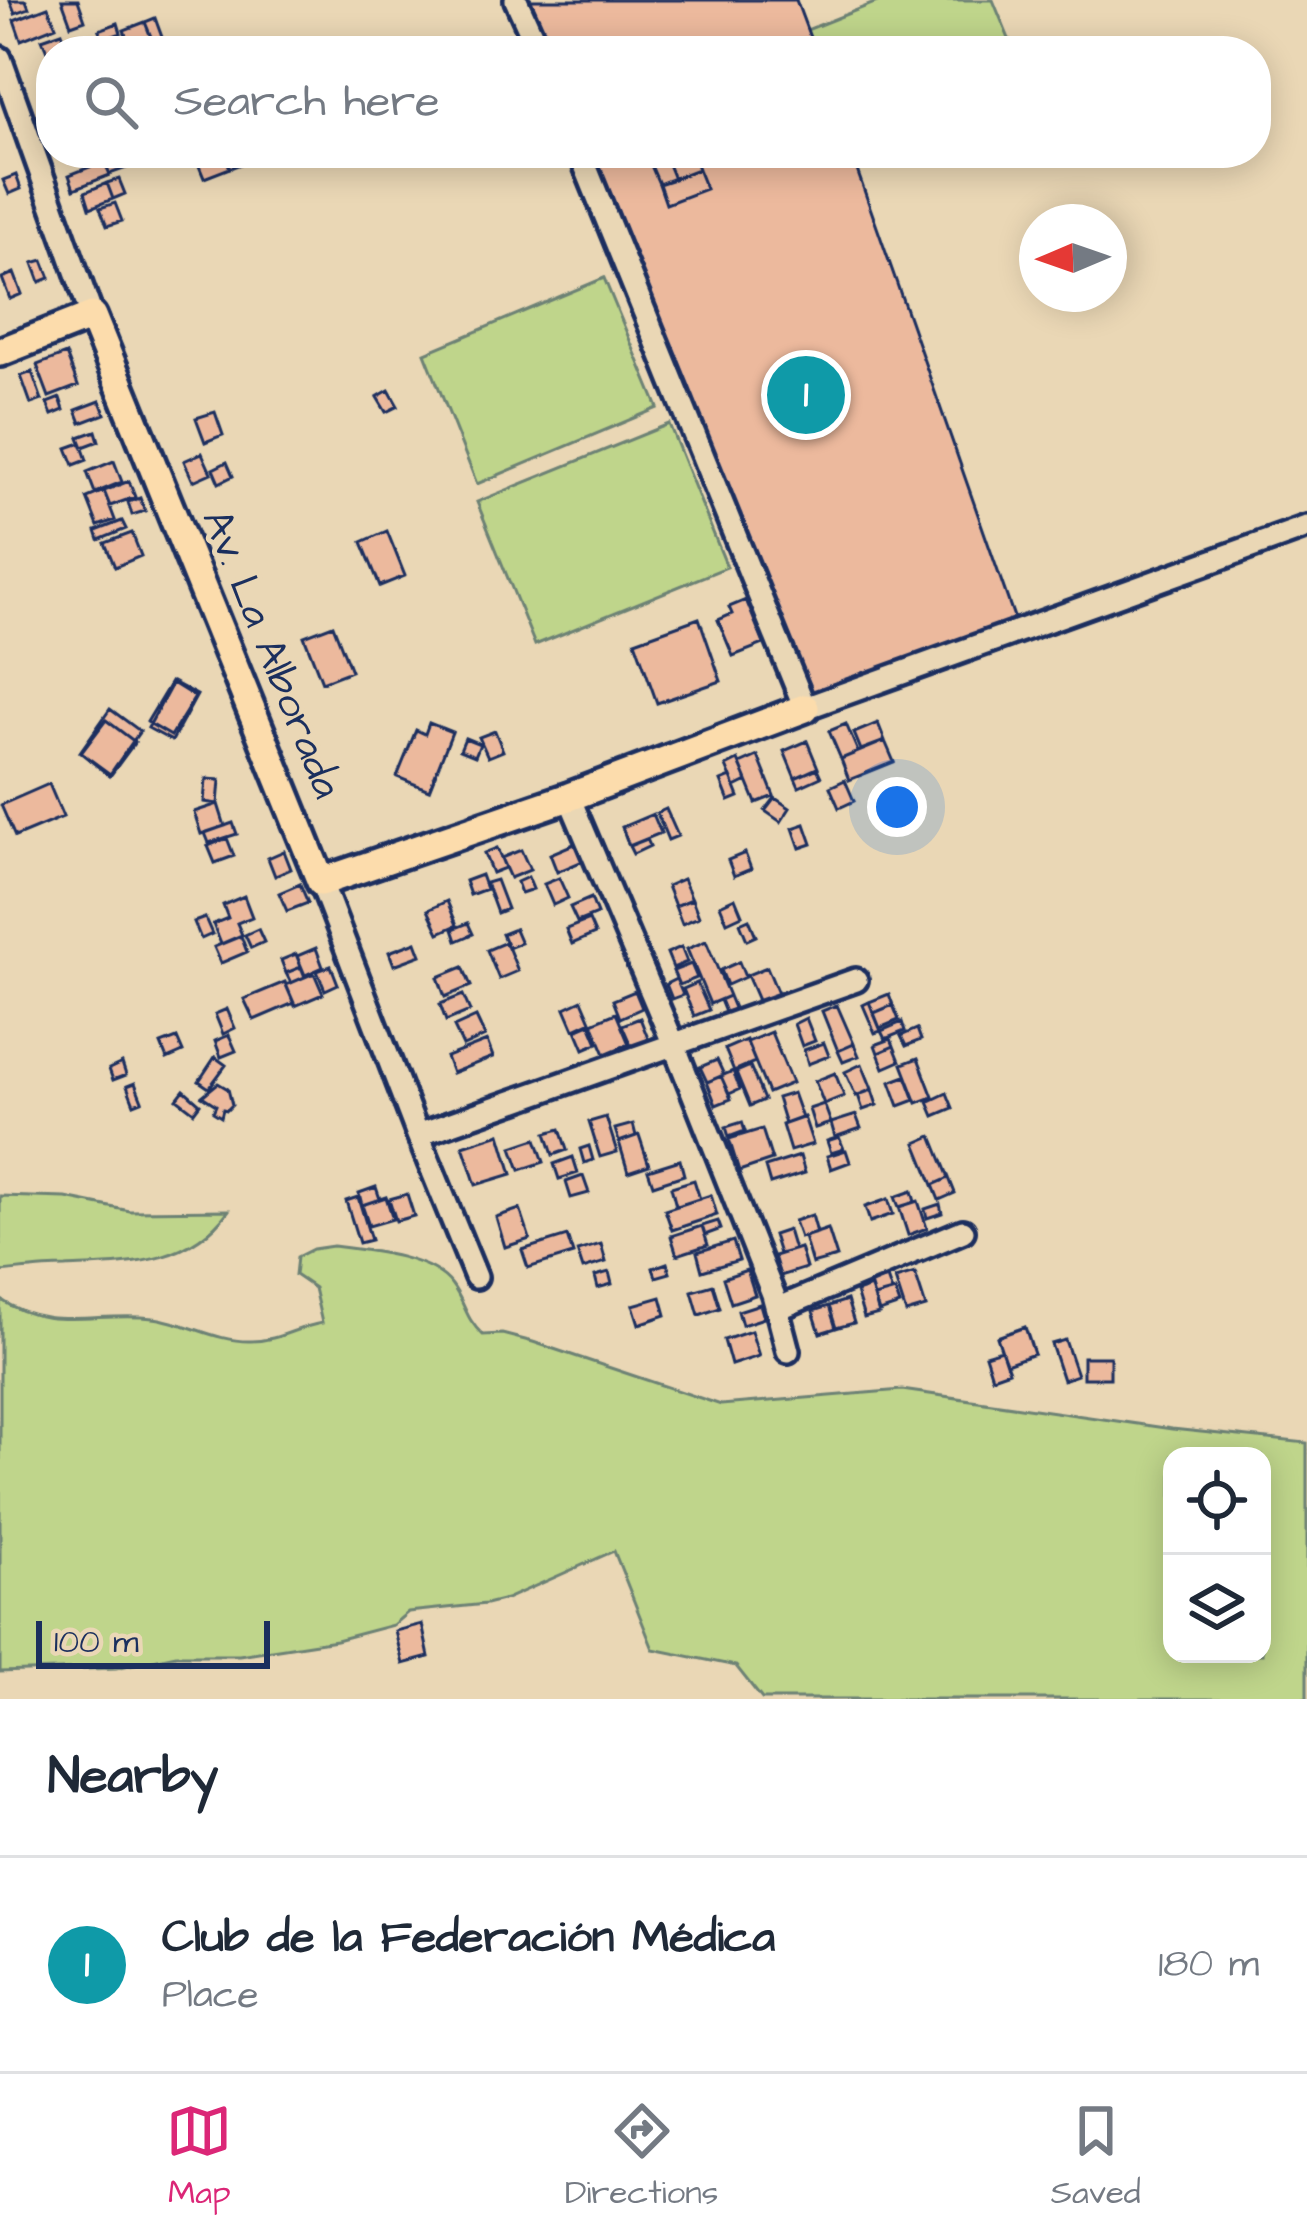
<!DOCTYPE html>
<html lang="en">
<head>
<meta charset="utf-8">
<style>
  :root { --surface:#fff; --page:#f2f2f3; --text:#1f2937; --muted:#747a83; --line:#e0e1e3; --accent:#db2777 }
  body { margin:0; font-family:"Architects Daughter",sans-serif; background:var(--page); color:var(--text) }
  .controls { position:absolute; right:36px; bottom:36px; display:grid; overflow:hidden; border-radius:24px; box-shadow:0 6px 30px #0003 }
  .controls button { width:108px; height:108px; display:grid; place-items:center; padding:0; border:0; border-bottom:3px solid var(--line); background:var(--surface); color:var(--text); font:60px sans-serif }
  .compass { position:absolute; left:1019px; top:204px; width:108px; height:108px; border-radius:50%; background:var(--surface); box-shadow:0 6px 30px #0003; rotate:268deg }
  .scale { position:absolute; left:36px; bottom:30px; width:234px; box-sizing:border-box; padding-left:12px; border:6px solid #1b2f5e; border-top:0; font-size:33px; line-height:42px; white-space:nowrap; color:#1b2f5e; -webkit-text-stroke:9px #ead7b5; paint-order:stroke }
  .you { position:absolute; left:897px; top:807px; width:42px; height:42px; margin:-30px; border:9px solid #fff; border-radius:50%; background:#1a73e8; box-shadow:0 0 0 18px #1a73e833 }
  .badge { display:grid; place-items:center; width:78px; height:78px; border-radius:50%; background:var(--accent); color:#fff; font-size:39px; font-weight:700 }
  .pin { position:absolute; translate:-50% -50%; border:6px solid #fff; box-shadow:0 3px 12px #0006 }
  .list { margin:0; padding:0; list-style:none }
  h2 { display:flex; justify-content:space-between; align-items:center; height:156px; margin:0; padding:0 48px; font-size:51px }
  h2 small { font-size:39px; font-weight:400; color:var(--muted) }
  .list li { display:grid; grid-template-columns:78px 1fr auto; gap:36px; align-items:center; box-sizing:border-box; height:216px; padding:0 48px; border-top:3px solid var(--line) }
  .list b { display:block; font-size:45px; white-space:nowrap }
  .list p { margin:0; font-size:39px; white-space:nowrap; color:var(--muted) }
  .list em { font-size:39px; font-style:normal; color:var(--muted) }
  .icon { flex:none; width:66px; height:66px; fill:none; stroke:currentColor; stroke-width:2; stroke-linecap:round; stroke-linejoin:round }
  .map { position:relative; flex:none; width:1307px; height:1699px; overflow:hidden }
  .search { position:absolute; background:var(--surface); box-shadow:0 6px 30px #0003; left:36px; right:36px; top:36px; height:132px; display:flex; align-items:center; gap:30px; box-sizing:border-box; padding:0 42px; border-radius:48px; color:var(--muted); font-size:45px }
  .sheet { height:372px; background:var(--surface) }
  nav { display:flex; justify-content:space-around; align-items:center; box-sizing:border-box; height:168px; border-top:3px solid var(--line); background:var(--surface); font-size:33px; color:var(--muted) }
  nav a { display:grid; justify-items:center; gap:6px }
  nav .on { color:var(--accent) }
  .map>svg:first-child { display:block }
  .green { fill:#bfd58b; stroke:#6d8274; stroke-width:3; fill-rule:evenodd }
  .building { fill:#ecb99d; stroke:#1b2f5e; stroke-width:3 }
  .lines { fill:none; stroke-linecap:round; stroke-linejoin:round }
  .minor-casing { stroke:#1b2f5e; stroke-width:30 }
  .major-casing { stroke:#1b2f5e; stroke-width:36 }
  .minor { stroke:#ead7b5; stroke-width:21 }
  .major { stroke:#fcdcac; stroke-width:27 }
  .labels { text-anchor:middle; stroke-width:10; stroke-linejoin:round; paint-order:stroke }
  .street-label { font-size:42px; fill:#1b2f5e; stroke:#ead7b5 }
</style>
</head>
<body>
<div class="map">
<svg width="1307" height="1699" viewBox="0 0 1307 1699">
  <rect width="100%" height="100%" fill="#ead7b5"/>
  <filter id="ink" filterUnits="userSpaceOnUse"><feTurbulence type="fractalNoise" baseFrequency=".00833" numOctaves="2"/><feDisplacementMap in="SourceGraphic" scale="24" xChannelSelector="R" yChannelSelector="G"/><feConvolveMatrix kernelMatrix="1 2 1 2 8 2 1 2 1" color-interpolation-filters="sRGB"/></filter>
  <g filter="url(#ink)">
    <path class="green" d="M882,0H993L1014,51H800L794,35Z
      M604,278L658,408L477,484L425,353Z
      M669,424L727,567L535,645L477,502Z
      M0,1196L66,1198L130,1211L229,1210C188,1266 128,1264 66,1267C44,1267 22,1270 0,1272Z
      M333,1246C366,1250 431,1256 452,1285C466,1304 464,1317 483,1335L502,1334L533,1342L721,1405L902,1390L1172,1429L1307,1443V1699H762L736,1666L653,1649L614,1551L506,1599L486,1604L408,1612L393,1625L336,1640L239,1655H176L116,1668L0,1672V1299C48,1333 99,1311 153,1318C187,1322 216,1342 251,1341C278,1341 297,1327 322,1323L314,1288L295,1275L297,1257L313,1249ZM1262,1456V1654H1172V1456Z"/>
    <path class="building" d="M10,0H26L29,8L15,13Z
      M62,0H78L85,20L71,25Z
      M513,0H796L815,51H534Z
      M48,7L56,26L21,40L14,20Z
      M155,18L163,40L154,44L145,22Z
      M145,22L155,48L132,51L124,30Z
      M118,23L121,33L103,40L99,30Z
      M62,32L68,48L51,51L49,56L42,39Z
      M219,153H224L230,168L204,178L197,161Z
      M224,153H242L246,162L230,168Z
      M576,153H851L1015,620L805,708Z
      M681,153H692L698,169L674,179L666,159Z
      M665,157L674,179L659,184L650,163Z
      M126,158L129,167L110,174L106,166Z
      M105,161L110,175L74,189L69,175Z
      M698,169L706,189L666,204L659,184Z
      M16,175L21,189L9,194L3,180Z
      M119,179L125,194L113,199L107,183Z
      M107,183L113,199L90,208L85,192Z
      M115,203L122,221L107,226L100,208Z
      M43,260L50,278L40,282L33,263Z
      M14,273L22,294L10,299L2,278Z
      M66,354L78,386L49,397L37,365Z
      M32,372L42,400L31,404L21,376Z
      M389,390L398,406L386,412L377,397Z
      M60,398L64,410L52,415L47,403Z
      M100,401L105,414L81,423L76,410Z
      M215,412L223,435L205,442L196,418Z
      M96,431L99,441L83,447L79,437Z
      M81,443L87,460L74,465L67,448Z
      M202,453L211,473L193,481L184,461Z
      M114,461L122,482L95,493L87,472Z
      M227,462L233,476L219,483L213,469Z
      M129,481L135,497L110,506L104,491Z
      M104,491L115,520L98,526L87,498Z
      M140,498L145,511L132,515L128,502Z
      M122,521L126,529L99,540L96,531Z
      M387,531L405,576L380,586L362,542Z
      M132,533L141,556L115,567L105,543Z
      M746,600L764,644L733,656L718,620L732,614L729,607Z
      M699,618L721,681L657,703L635,641Z
      M333,625L351,671L322,682L304,636Z
      M171,682L195,697L171,736L147,722Z
      M173,682L197,695L172,741L148,728Z
      M110,709L140,731L110,774L80,752Z
      M106,720L135,742L110,776L81,753Z
      M429,723L452,732L429,790L397,777L416,730L425,734Z
      M878,723L885,741L861,750L854,733Z
      M846,724L858,752L841,759L829,731Z
      M495,731L503,751L488,757L479,737Z
      M465,738L480,744L475,756L460,750Z
      M807,741L818,768L795,778L784,751Z
      M885,741L894,762L849,780L841,759Z
      M758,756L774,796L756,803L740,764Z
      M738,760L747,781L735,787L726,766Z
      M817,768L821,777L799,787L795,778Z
      M731,777L739,797L729,801L721,781Z
      M206,779L220,780L218,804L204,802Z
      M845,780L854,801L839,808L830,787Z
      M49,784L63,817L15,837L1,805Z
      M775,798L790,808L781,822L765,811Z
      M218,804L225,826L201,834L194,812Z
      M666,809L678,836L668,840L657,813Z
      M653,814L661,833L629,846L622,827Z
      M233,823L237,834L209,843L205,833Z
      M805,824L812,844L800,848L793,828Z
      M227,838L234,856L215,863L208,846Z
      M647,839L650,846L633,854L629,846Z
      M576,843L583,861L557,872L550,854Z
      M497,848L505,868L492,873L484,853Z
      M521,850L530,870L510,878L501,858Z
      M284,851L291,869L275,876L268,858Z
      M745,853L751,869L734,876L728,860Z
      M481,875L486,889L470,895L465,881Z
      M528,877L533,889L521,893L517,882Z
      M559,878L568,898L553,905L544,884Z
      M683,879L692,899L675,906L667,886Z
      M496,880L507,909L497,913L486,883Z
      M300,884L308,903L287,911L279,893Z
      M244,896L252,917L237,923L242,935L221,944L213,924L228,918L223,905Z
      M591,898L597,914L577,922L570,907Z
      M735,898L742,915L727,922L720,905Z
      M692,899L699,917L682,924L675,906Z
      M447,901L457,925L439,933L428,910Z
      M205,918L212,934L201,939L194,922Z
      M749,919L756,936L747,940L740,923Z
      M589,920L595,934L572,944L566,929Z
      M468,923L473,934L457,941L453,929Z
      M258,929L264,942L251,948L245,935Z
      M515,929L521,943L508,948L502,934Z
      M241,936L247,952L221,963L214,947Z
      M706,941L729,996L710,1004L687,949Z
      M416,942L421,955L394,965L389,952Z
      M506,942L518,971L499,979L487,950Z
      M681,947L687,962L673,968L667,953Z
      M316,948L323,967L305,975L297,956Z
      M296,954L301,967L286,973L281,960Z
      M739,962L745,977L727,985L721,970Z
      M691,964L697,978L679,985L673,971Z
      M331,966L338,984L325,990L317,971Z
      M301,967L305,977L291,983L286,973Z
      M463,967L471,986L445,997L438,977Z
      M767,967L779,996L760,1005L747,975Z
      M314,973L323,994L295,1006L286,985Z
      M676,979L683,995L672,999L666,984Z
      M285,982L294,1003L254,1020L244,999Z
      M697,983L709,1010L694,1016L683,989Z
      M635,991L642,1008L620,1018L613,1000Z
      M889,994L893,1005L874,1013L869,1002Z
      M463,995L470,1011L446,1021L440,1004Z
      M729,996L736,1013L727,1017L720,1000Z
      M582,1000L591,1021L574,1029L565,1008Z
      M869,1002L881,1031L875,1033L863,1005Z
      M837,1005L854,1044L838,1051L822,1011Z
      M893,1005L899,1020L880,1028L874,1013Z
      M227,1009L235,1028L223,1034L215,1014Z
      M616,1013L629,1044L605,1054L592,1023Z
      M476,1017L485,1036L463,1046L454,1027Z
      M640,1018L649,1041L632,1048L622,1025Z
      M806,1018L815,1041L802,1046L794,1024Z
      M902,1022L905,1031L885,1039L881,1031Z
      M590,1024L598,1043L584,1049L576,1030Z
      M917,1029L921,1040L906,1046L901,1036Z
      M771,1032L792,1083L768,1093L747,1042Z
      M229,1035L236,1051L221,1057L215,1041Z
      M177,1038L183,1052L167,1059L161,1044Z
      M891,1039L894,1046L878,1053L875,1045Z
      M746,1040L755,1062L734,1071L725,1049Z
      M487,1041L493,1057L452,1073L446,1057Z
      M824,1043L829,1056L808,1064L804,1050Z
      M854,1044L859,1056L843,1062L838,1051Z
      M894,1046L900,1061L884,1068L878,1053Z
      M215,1057L226,1065L209,1088L199,1081Z
      M918,1058L933,1097L917,1103L902,1064Z
      M717,1060L724,1075L707,1082L700,1067Z
      M122,1063L126,1075L113,1080L109,1069Z
      M862,1064L872,1089L856,1096L845,1072Z
      M750,1066L764,1100L750,1106L736,1072Z
      M733,1071L740,1089L729,1094L721,1076Z
      M835,1073L844,1096L824,1104L815,1081Z
      M721,1076L731,1099L716,1105L707,1082Z
      M906,1076L915,1100L899,1106L890,1082Z
      M135,1083L142,1101L134,1104L127,1086Z
      M218,1083L228,1089L232,1105L227,1110L223,1109L221,1117L213,1112L216,1105L202,1096Z
      M184,1090L200,1104L194,1112L177,1099Z
      M872,1090L877,1105L863,1110L858,1095Z
      M793,1093L802,1118L785,1124L777,1098Z
      M947,1093L953,1108L934,1116L928,1102Z
      M824,1104L831,1123L815,1128L809,1109Z
      M856,1115L861,1128L835,1137L831,1123Z
      M606,1117L617,1152L600,1157L589,1122Z
      M804,1117L813,1144L790,1151L782,1125Z
      M742,1122L745,1131L729,1137L726,1127Z
      M633,1124L636,1136L619,1142L615,1129Z
      M560,1129L567,1150L553,1155L546,1133Z
      M762,1129L772,1160L739,1171L729,1139Z
      M500,1134L512,1174L476,1185L463,1146Z
      M639,1135L649,1165L628,1172L619,1142Z
      M932,1136L949,1178L933,1185L916,1143Z
      M839,1137L844,1149L831,1153L827,1141Z
      M536,1139L544,1162L520,1170L512,1147Z
      M589,1146L593,1160L584,1163L580,1149Z
      M846,1150L850,1162L831,1169L827,1156Z
      M800,1156L805,1173L770,1184L765,1167Z
      M573,1157L578,1173L559,1179L554,1164Z
      M680,1160L684,1175L653,1185L648,1170Z
      M583,1176L589,1193L571,1198L566,1182Z
      M949,1178L955,1193L939,1200L933,1185Z
      M694,1180L700,1199L676,1206L671,1187Z
      M376,1187L380,1199L362,1205L359,1193Z
      M912,1191L915,1202L899,1207L895,1197Z
      M407,1194L414,1216L396,1221L389,1199Z
      M711,1195L717,1215L672,1230L665,1210Z
      M358,1197L371,1240L359,1243L346,1201Z
      M386,1197L393,1219L369,1226L362,1205Z
      M888,1199L893,1214L870,1222L865,1207Z
      M918,1201L927,1228L908,1235L899,1207Z
      M940,1204L942,1213L927,1218L925,1209Z
      M520,1209L530,1239L505,1247L496,1217Z
      M812,1215L817,1233L800,1238L794,1221Z
      M718,1221L721,1229L705,1235L702,1226Z
      M702,1226L708,1245L677,1255L671,1236Z
      M828,1229L837,1257L812,1264L804,1237Z
      M788,1230L794,1250L779,1254L773,1235Z
      M567,1236L573,1254L528,1268L522,1250Z
      M733,1241L739,1260L702,1271L697,1252Z
      M601,1244L606,1262L583,1269L577,1251Z
      M800,1248L806,1268L780,1276L774,1256Z
      M667,1263L670,1273L656,1277L653,1268Z
      M747,1270L755,1295L731,1303L723,1278Z
      M609,1272L612,1284L598,1288L595,1276Z
      M915,1273L926,1307L906,1313L895,1279Z
      M887,1278L892,1292L874,1297L869,1283Z
      M713,1285L720,1308L699,1315L692,1291Z
      M871,1287L879,1314L864,1318L856,1292Z
      M895,1291L900,1305L879,1312L874,1297Z
      M661,1297L666,1315L639,1324L633,1305Z
      M847,1300L854,1323L836,1328L829,1306Z
      M760,1304L764,1318L742,1325L738,1311Z
      M829,1306L836,1328L820,1333L813,1311Z
      M1025,1327L1034,1354L1006,1364L997,1337Z
      M751,1331L759,1356L731,1365L724,1340Z
      M1065,1340L1077,1375L1063,1380L1051,1344Z
      M1001,1350L1009,1371L992,1377L985,1355Z
      M1083,1357H1110V1378H1083Z
      M422,1624L429,1657L403,1664L395,1631Z"/>
    <g class="lines">
      <defs>
        <path id="minor" d="M516,0L539,51
          M0,58L92,316
          M580,153L805,708L1307,527
          M569,797L674,1045L773,1294L788,1351
          M321,882L418,1135L476,1277
          M418,1135L856,980
          M777,1309L963,1231"/>
        <path id="major" d="M0,352L92,316L321,882L569,797L805,708"/>
      </defs>
      <use href="#minor" class="minor-casing"/>
      <use href="#major" class="major-casing"/>
      <use href="#minor" class="minor"/>
      <use href="#major" class="major"/>
    </g>
  </g>
  <g class="labels">
    <g class="street-label">
      <text transform="translate(274 653) rotate(68)" y="15">Av. La Alborada</text>
    </g>
  </g>
</svg>
<div class="controls">
<button><svg class="icon" aria-label="locate" viewBox="0 0 24 24"><circle cx="12" cy="12" r="6"/><path d="M12 2v4M12 18v4M2 12h4M18 12h4"/></svg></button>
<button><svg class="icon" aria-label="layers" viewBox="0 0 24 24"><path d="M12 4l9 5-9 5-9-5zM3 14l9 5 9-5"/></svg></button>
</div>
<svg class="compass" viewBox="-18 -18 36 36"><path d="M0-13l5 13h-10z" fill="#e53935"/><path d="M0 13l5-13h-10z" fill="#747a83"/></svg>
<div class="scale">100 m</div>
<div class="you"></div>
<div class="pin badge" style="left:806px;top:395px;background:#0f9aa8">1</div>
<div class="search"><svg class="icon" aria-label="search" viewBox="0 0 24 24"><circle cx="10" cy="10" r="6"/><path d="M15 15l6 6"/></svg>Search here</div>
</div>
<section class="sheet">
<h2>Nearby<small></small></h2>
<ul class="list">
<li><span class="badge" style="background:#0f9aa8">1</span><div><b>Club de la Federación Médica</b><p>Place</p></div><em>180 m</em></li>
</ul>
</section>
<nav>
<a class="on"><svg class="icon" aria-label="map" viewBox="0 0 24 24"><path d="M3 6l6-2 6 2 6-2v14l-6 2-6-2-6 2zM9 4v14M15 6v14"/></svg>Map</a>
<a><svg class="icon" aria-label="directions" viewBox="0 0 24 24"><path d="M12 3l9 9-9 9-9-9zM9 14v-3h6M13 9l2 2-2 2"/></svg>Directions</a>
<a><svg class="icon" aria-label="saved" viewBox="0 0 24 24"><path d="M7 4h10v16l-5-4-5 4z"/></svg>Saved</a>
</nav>
</body>
</html>
